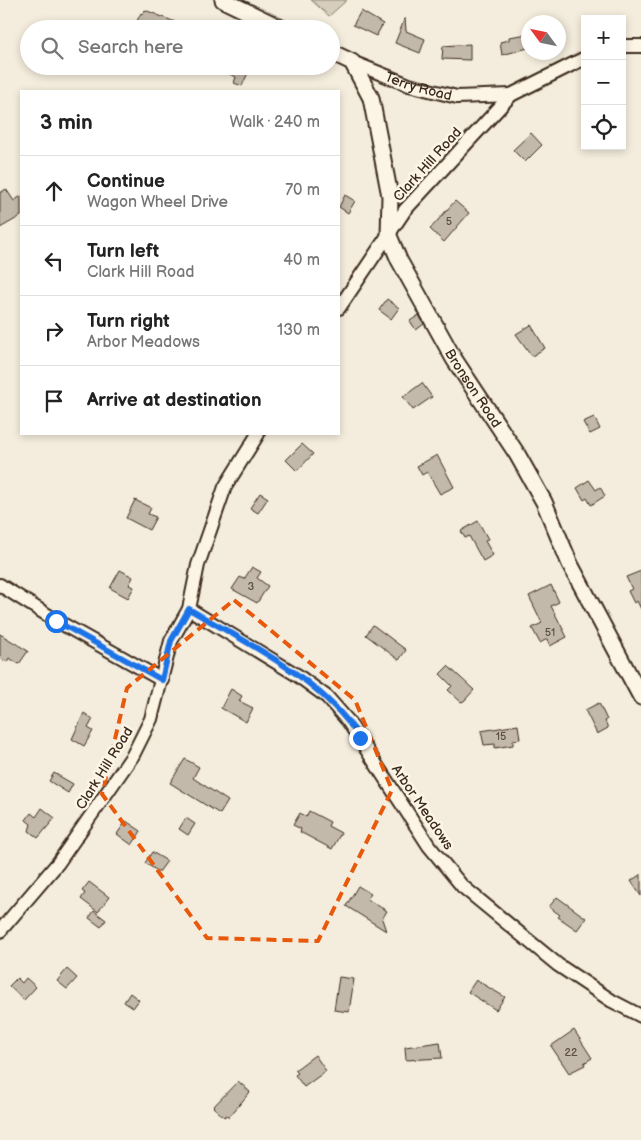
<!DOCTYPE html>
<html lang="en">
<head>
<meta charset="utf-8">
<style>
  :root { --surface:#fff; --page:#f2f2f2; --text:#222; --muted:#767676; --line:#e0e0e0 }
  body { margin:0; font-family:"Balsamiq Sans",sans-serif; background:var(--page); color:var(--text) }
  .controls { position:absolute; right:15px; top:15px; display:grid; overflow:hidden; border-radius:0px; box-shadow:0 2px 8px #0003 }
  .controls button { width:45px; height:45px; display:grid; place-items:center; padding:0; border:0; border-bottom:1px solid var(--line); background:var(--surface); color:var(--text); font:25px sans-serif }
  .compass { position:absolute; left:521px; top:15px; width:45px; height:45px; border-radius:50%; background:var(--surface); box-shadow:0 2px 8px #0003; rotate:303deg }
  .stop { position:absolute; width:15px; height:15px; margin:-11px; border:4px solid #1a73e8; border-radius:50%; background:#fff }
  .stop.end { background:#1a73e8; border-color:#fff; box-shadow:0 1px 5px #0008 }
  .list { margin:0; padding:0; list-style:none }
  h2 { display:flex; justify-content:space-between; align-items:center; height:65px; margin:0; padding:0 20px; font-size:21px }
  h2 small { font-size:16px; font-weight:400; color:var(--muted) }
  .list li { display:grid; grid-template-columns:32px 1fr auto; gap:15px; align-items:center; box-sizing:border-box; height:70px; padding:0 20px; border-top:1px solid var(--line) }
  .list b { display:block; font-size:19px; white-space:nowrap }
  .list p { margin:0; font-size:16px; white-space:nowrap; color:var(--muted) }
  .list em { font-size:16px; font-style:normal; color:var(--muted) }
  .icon { flex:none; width:28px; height:28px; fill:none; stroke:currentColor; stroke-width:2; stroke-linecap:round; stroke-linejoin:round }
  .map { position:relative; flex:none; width:641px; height:1140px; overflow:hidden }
  .search { position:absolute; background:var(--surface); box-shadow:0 2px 8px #0003; left:20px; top:20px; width:320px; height:55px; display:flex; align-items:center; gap:12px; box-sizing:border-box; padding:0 18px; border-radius:28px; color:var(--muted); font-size:19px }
  .panel { position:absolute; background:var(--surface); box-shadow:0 2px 8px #0003; left:20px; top:90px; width:320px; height:345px; border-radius:0px }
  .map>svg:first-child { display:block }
  .green { fill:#d6cdbd; stroke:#887c6e }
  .building { fill:#c3b9aa; stroke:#3b2a1e }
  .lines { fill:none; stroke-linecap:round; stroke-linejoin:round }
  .minor-casing { stroke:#3b2a1e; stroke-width:16 }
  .tertiary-casing { stroke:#3b2a1e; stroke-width:19 }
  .minor { stroke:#fcf5e5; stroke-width:12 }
  .tertiary { stroke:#fcf5e5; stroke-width:15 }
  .route { stroke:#1a73e8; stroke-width:6 }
  .marked { fill:none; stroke:#e8590c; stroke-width:4; stroke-dasharray:10 6; stroke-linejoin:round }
  .labels { text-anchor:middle; stroke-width:5; stroke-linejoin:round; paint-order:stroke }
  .number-label { font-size:11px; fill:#5d4e41 }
  .street-label { font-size:14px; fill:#3b2a1e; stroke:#fcf5e5 }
</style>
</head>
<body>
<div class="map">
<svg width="641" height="1140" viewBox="0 0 641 1140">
  <rect width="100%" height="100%" fill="#f4eddd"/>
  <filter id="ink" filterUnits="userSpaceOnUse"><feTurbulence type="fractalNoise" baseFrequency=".02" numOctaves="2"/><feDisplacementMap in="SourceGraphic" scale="10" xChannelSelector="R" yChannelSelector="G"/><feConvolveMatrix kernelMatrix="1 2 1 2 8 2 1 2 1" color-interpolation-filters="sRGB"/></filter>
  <g filter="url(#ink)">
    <path class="green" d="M311,0H347L329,16Z"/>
    <path class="building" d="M145,10L175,22L171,29H149L136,23L141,13L143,14Z
      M361,11L383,24L376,36L353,25Z
      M405,18L406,31L425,39L420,53L395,43Z
      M528,34V48L502,55L500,42L509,40V37Z
      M470,44V60L442,59L443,46Z
      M212,66H251L242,86L234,83L236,77Z
      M531,133L542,145L525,162L513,150Z
      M6,189L14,201L21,196V216L0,228V193Z
      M345,195L355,201L348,213L339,207Z
      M455,201L469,213L444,242L430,229Z
      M387,299L399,308L391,319L379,310Z
      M419,315L424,324L416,330L410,321Z
      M531,325L545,348L532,356L516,334Z
      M422,383L432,397L413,410L403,397Z
      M594,417L600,429L590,434L583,422Z
      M302,444L313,454L297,471L286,460Z
      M437,455L454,487L440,494L427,472L422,475L417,466Z
      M589,480L596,490L600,487L605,496L591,505L587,498L584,500L577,488Z
      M260,493L268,498L258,513L250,508Z
      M135,500L151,508L148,514L156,517L149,530L126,518Z
      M478,521L488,539L485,541L493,555L483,561L469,536L465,538L461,531Z
      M252,567L261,572L257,578L268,586L257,603L232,589L240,577L244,579Z
      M120,570L133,577L129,585L134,587L128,598L110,588Z
      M641,571V609L637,601L634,603L628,591L632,589L626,577Z
      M551,585L559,602L551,606L567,637L550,646L547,639L540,643L532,628L542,623L529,596Z
      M373,625L406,650L399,660L366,635Z
      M0,634L28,651L19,664L9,658L7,662L0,658Z
      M448,666L474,690L464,701L461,702L448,690L452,686L440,674Z
      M231,689L242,696L239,701L253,708L246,722L221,708Z
      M599,703L607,720L605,721L608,728L597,734L585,710Z
      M84,713L93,719L88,728L93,731L84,746L72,739Z
      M518,725L520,739L513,740V745L495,748V744L484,745L481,731Z
      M185,759L199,767L193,778L228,801L220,814L170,783Z
      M54,773L73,784L68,793L49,781Z
      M42,808L55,818L38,838L29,831L31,824L26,820L31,813L36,817Z
      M309,811L330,822L328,826L341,833L332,849L300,832L301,829L293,825L300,813L306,817Z
      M186,818L195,824L188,835L179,829Z
      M126,821L141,831L132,845L117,834Z
      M152,852L167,861L159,872L145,863Z
      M641,874V896L631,881Z
      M89,882L109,897L98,912L81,899L85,893L82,891Z
      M358,886L371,894L367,899L387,911L382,919L386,931L346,906Z
      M557,897L586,918L577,930L558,917L560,915L549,907Z
      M94,911L106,920L101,927L89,918Z
      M67,969L77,978L67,989L57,981Z
      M339,977L354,979L349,1012L334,1010Z
      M17,978L22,983L26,978L36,987L24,1000L9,986Z
      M476,980L505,997L496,1010L468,992Z
      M130,993L139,1000L133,1008L124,1002Z
      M574,1030L592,1058L584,1063L585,1065L569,1073L551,1046Z
      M440,1042L442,1058L406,1060L405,1047Z
      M315,1055L326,1071L304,1087L295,1075L298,1073L295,1070Z
      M238,1081L250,1092L229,1117L227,1115L224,1117L213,1107Z"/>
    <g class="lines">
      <defs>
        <g id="minor">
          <path d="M622,46H641"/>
          <path id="s1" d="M352,62L409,85L457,97L511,95"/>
          <path d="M339,308L405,210L511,95L585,58"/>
          <path d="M0,585L57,621L162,680"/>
          <path d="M189,609L297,675L327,697L348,721L429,846L462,886L558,965L612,1001L641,1016"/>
          <path d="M0,931L58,863L133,755L151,719L171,641L189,609L198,565L225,487L258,434"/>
        </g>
        <g id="tertiary">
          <path d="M223,0L283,29"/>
          <path id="s2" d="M331,52L352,62L371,98L390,196L389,236L399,260L454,359L517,454L544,502L570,564L641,697"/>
        </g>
      </defs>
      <use href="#minor" class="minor-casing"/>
      <use href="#tertiary" class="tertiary-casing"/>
      <use href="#minor" class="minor"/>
      <use href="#tertiary" class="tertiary"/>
    </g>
  </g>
  <g class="lines" filter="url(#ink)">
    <path class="route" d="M56,621L162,680L171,641L189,609C250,645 320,677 360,738"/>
  </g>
  <path class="marked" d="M234,600L355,700L392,790L318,941L207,938L102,794L127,688Z"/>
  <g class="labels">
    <g class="number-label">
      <text x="449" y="225">5</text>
      <text x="251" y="590">3</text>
      <text x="550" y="636">51</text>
      <text x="501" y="740">15</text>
      <text x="571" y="1056">22</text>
    </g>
    <g class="street-label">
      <text dy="5" stroke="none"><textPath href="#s1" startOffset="71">Terry Road</textPath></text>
      <text transform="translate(427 164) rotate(-48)" y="5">Clark Hill Road</text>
      <text dy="5" stroke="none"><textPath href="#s2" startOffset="378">Bronson Road</textPath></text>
      <text transform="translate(104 768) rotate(-58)" y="5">Clark Hill Road</text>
      <text transform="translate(423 807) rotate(56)" y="5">Arbor Meadows</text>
    </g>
  </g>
</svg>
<div class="controls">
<button>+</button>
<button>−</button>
<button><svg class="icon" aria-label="locate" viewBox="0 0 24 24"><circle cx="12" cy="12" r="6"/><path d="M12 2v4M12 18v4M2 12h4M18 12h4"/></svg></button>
</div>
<svg class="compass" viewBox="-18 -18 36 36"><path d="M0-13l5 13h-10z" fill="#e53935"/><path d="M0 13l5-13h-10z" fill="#767676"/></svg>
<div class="stop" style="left:56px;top:621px"></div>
<div class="stop end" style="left:360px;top:738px"></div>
<div class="search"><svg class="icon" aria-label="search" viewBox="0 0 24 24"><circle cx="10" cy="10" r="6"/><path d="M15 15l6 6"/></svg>Search here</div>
<section class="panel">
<h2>3 min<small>Walk · 240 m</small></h2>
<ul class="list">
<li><svg class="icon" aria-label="ahead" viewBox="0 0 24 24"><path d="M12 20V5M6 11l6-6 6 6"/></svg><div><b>Continue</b><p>Wagon Wheel Drive</p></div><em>70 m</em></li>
<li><svg class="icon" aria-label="left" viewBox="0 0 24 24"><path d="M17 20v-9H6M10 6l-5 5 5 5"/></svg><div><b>Turn left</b><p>Clark Hill Road</p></div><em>40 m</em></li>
<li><svg class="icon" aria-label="right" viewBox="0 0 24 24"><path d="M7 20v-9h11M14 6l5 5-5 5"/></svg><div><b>Turn right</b><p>Arbor Meadows</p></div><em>130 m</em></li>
<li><svg class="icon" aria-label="arrive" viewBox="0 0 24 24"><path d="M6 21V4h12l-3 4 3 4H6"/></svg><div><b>Arrive at destination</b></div></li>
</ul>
</section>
</div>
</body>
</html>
